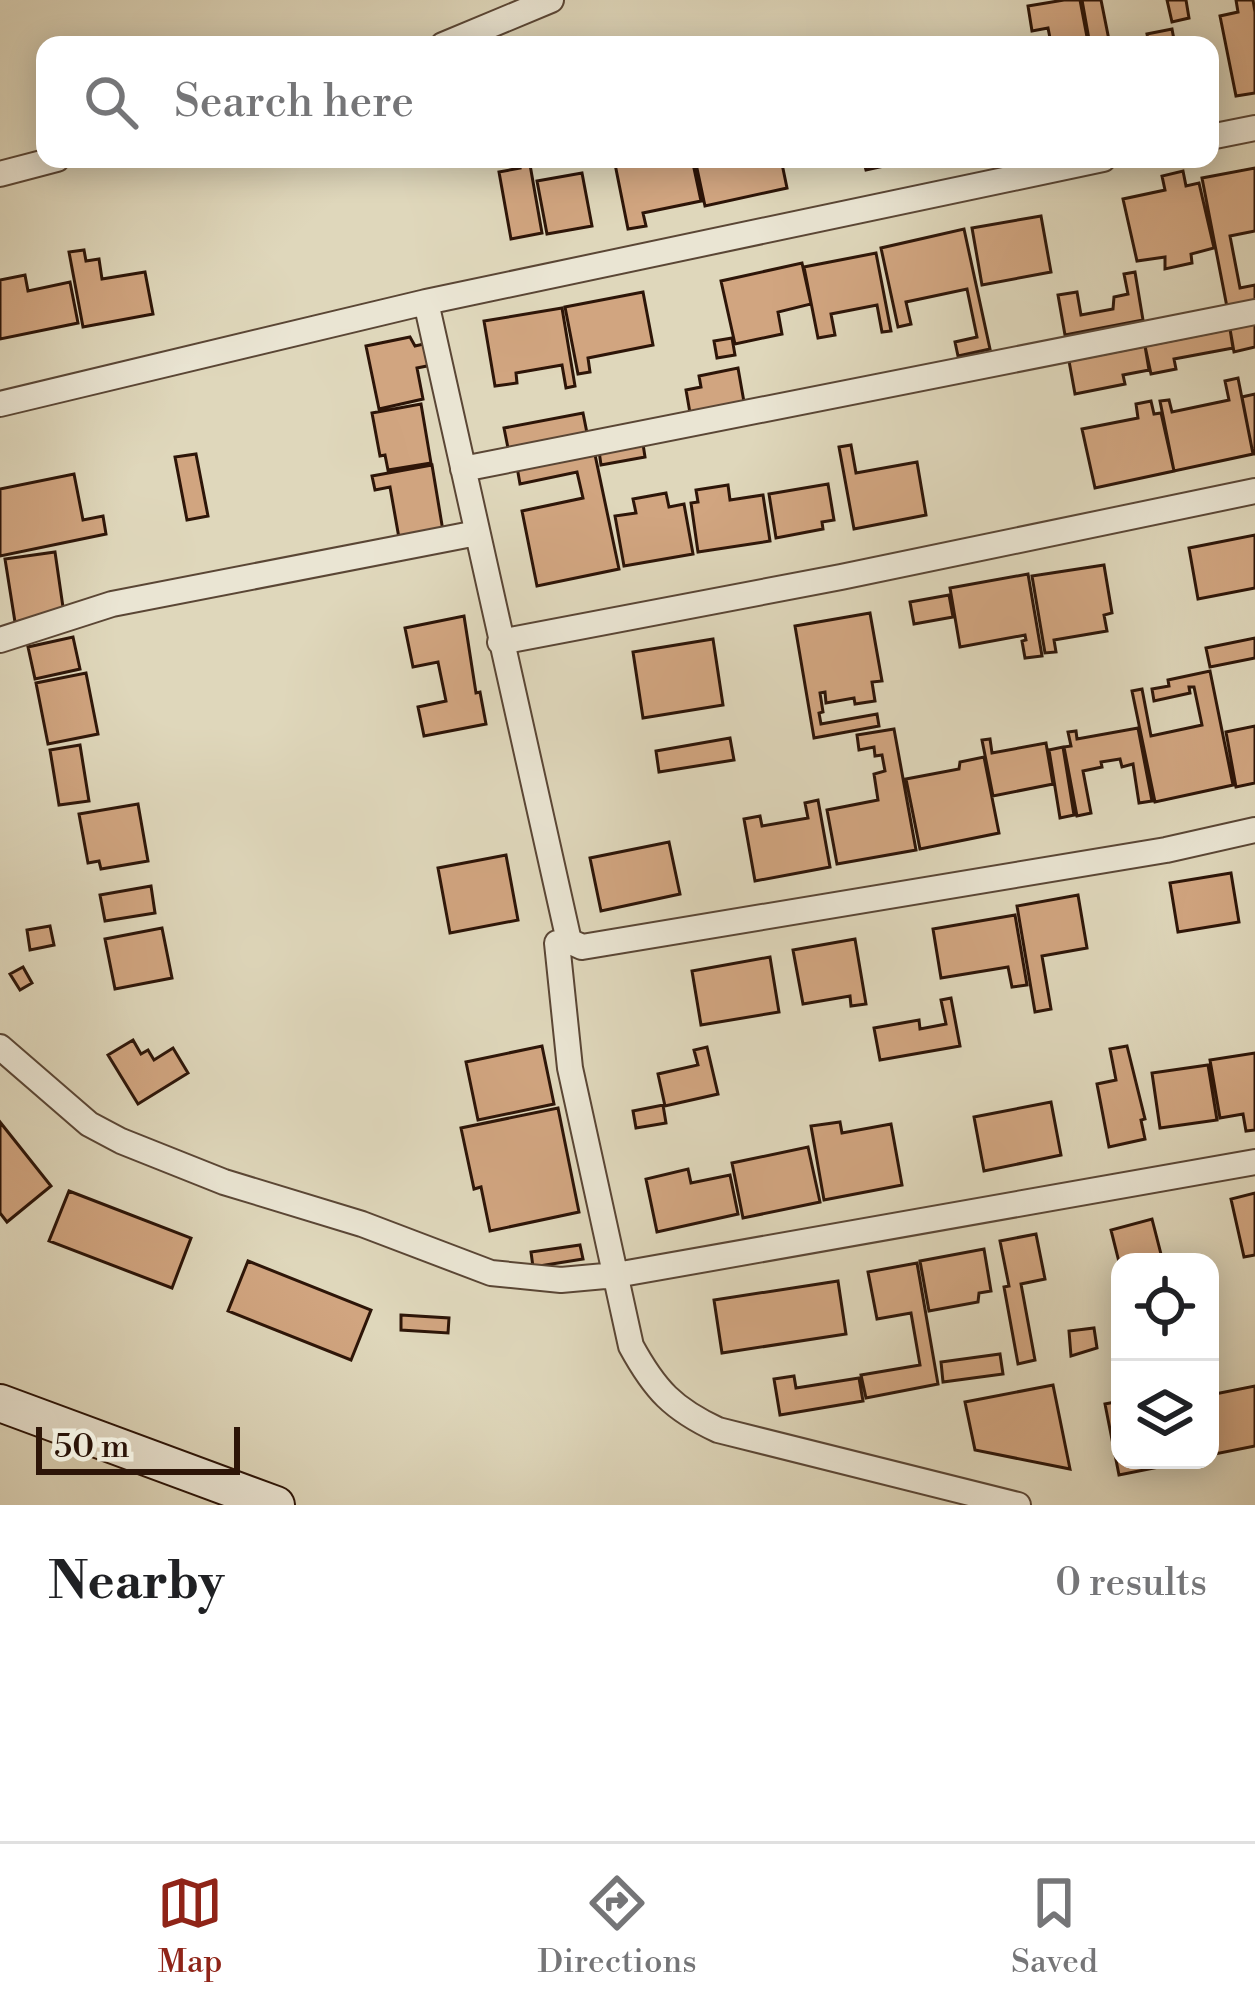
<!DOCTYPE html>
<html lang="en">
<head>
<meta charset="utf-8">
<style>
  :root { --surface:#fff; --page:#f2f2f2; --text:#202124; --muted:#757577; --line:#e0e0e0; --accent:#8f2418 }
  body { margin:0; font-family:"Libre Bodoni",serif; background:var(--page); color:var(--text) }
  .controls { position:absolute; right:36px; bottom:36px; display:grid; overflow:hidden; border-radius:24px; box-shadow:0 6px 30px #0003 }
  .controls button { width:108px; height:108px; display:grid; place-items:center; padding:0; border:0; border-bottom:3px solid var(--line); background:var(--surface); color:var(--text); font:60px sans-serif }
  .scale { position:absolute; left:36px; bottom:30px; width:204px; box-sizing:border-box; padding-left:12px; border:6px solid #2d1508; border-top:0; font-size:33px; line-height:42px; white-space:nowrap; color:#2d1508; -webkit-text-stroke:9px #eae5d3; paint-order:stroke }
  .list { margin:0; padding:0; list-style:none }
  h2 { display:flex; justify-content:space-between; align-items:center; height:156px; margin:0; padding:0 48px; font-size:51px }
  h2 small { font-size:39px; font-weight:400; color:var(--muted) }
  .icon { flex:none; width:66px; height:66px; fill:none; stroke:currentColor; stroke-width:2; stroke-linecap:round; stroke-linejoin:round }
  .map { position:relative; flex:none; width:1255px; height:1505px; overflow:hidden }
  .search { position:absolute; background:var(--surface); box-shadow:0 6px 30px #0003; left:36px; right:36px; top:36px; height:132px; display:flex; align-items:center; gap:30px; box-sizing:border-box; padding:0 42px; border-radius:24px; color:var(--muted); font-size:45px }
  .sheet { height:336px; background:var(--surface) }
  nav { display:flex; justify-content:space-around; align-items:center; box-sizing:border-box; height:168px; border-top:3px solid var(--line); background:var(--surface); font-size:33px; color:var(--muted) }
  nav a { display:grid; justify-items:center; gap:6px }
  nav .on { color:var(--accent) }
  .map>svg:first-child { display:block }
  .building { fill:#d1a580; stroke:#2d1508; stroke-width:3 }
  .lines { fill:none; stroke-linecap:round; stroke-linejoin:round }
  .minor-casing { stroke:#5a4635; stroke-width:28 }
  .secondary-casing { stroke:#2d1508; stroke-width:40 }
  .minor { stroke:#eae5d3; stroke-width:24 }
  .secondary { stroke:#eae5d3; stroke-width:36 }
</style>
</head>
<body>
<div class="map">
<svg width="1255" height="1505" viewBox="0 0 1255 1505">
  <rect width="100%" height="100%" fill="#dfd7bb"/>
  <filter id="stains"><feTurbulence type="fractalNoise" baseFrequency=".00167" numOctaves="4"/><feColorMatrix values="0 0 0 0 .2 0 0 0 0 .09 0 0 0 0 .02 0 0 0 .5 -.17"/></filter>
  <radialGradient id="worn" r=".72"><stop offset=".6" stop-color="#630" stop-opacity="0"/><stop offset="1" stop-color="#630" stop-opacity=".3"/></radialGradient>
  <path class="building" d="M1064,0H1080L1087,37L1051,43L1048,28L1032,31L1028,6Z
    M1082,0H1101L1110,45H1090Z
    M1167,0H1186L1189,18L1172,22Z
    M1236,0H1253L1255,12V93L1236,96L1220,16L1238,12Z
    M1172,29L1175,45H1115L1148,39L1147,34Z
    M518,159H529L542,233L511,239L499,172L520,168Z
    M614,159H692L701,201L643,213L646,226L628,229Z
    M695,159H781L787,188L705,206Z
    M863,159H916L866,170Z
    M1255,168V231L1230,236L1240,288L1255,285V301L1227,307L1202,178Z
    M1183,171L1186,186L1199,183L1214,248L1191,254L1192,263L1165,269V257L1137,261L1123,199L1165,190L1162,176Z
    M582,173L592,226L547,234L537,181Z
    M1041,216L1051,272L982,285L972,228Z
    M964,229L990,349L958,356L955,342L977,337L967,289L906,302L911,324L898,327L881,248Z
    M84,250L86,261L99,259L102,279L145,272L153,314L83,327L69,252Z
    M876,253L891,331L882,332L877,305L831,314L835,335L818,338L804,267Z
    M802,263L811,304L778,312L782,334L735,344L721,281Z
    M1135,272L1143,320L1065,335L1058,295L1077,292L1081,315L1113,309L1114,297L1128,294L1124,274Z
    M25,275L28,291L70,282L78,323L0,339V280Z
    M643,292L653,345L588,358L590,372L578,374L565,307Z
    M562,308L575,386L566,388L562,365L516,373L517,383L495,386L484,321Z
    M1255,324V347L1234,352L1230,329Z
    M1230,329L1233,348L1174,359L1176,369L1151,374L1145,346Z
    M410,337L415,346L428,343L432,365L417,368L423,399L379,409L366,346Z
    M732,338L735,355L717,358L714,341Z
    M1145,346L1149,370L1123,375L1125,384L1075,394L1069,361Z
    M738,368L744,402L690,413L686,390L701,387L699,376Z
    M1238,378L1253,454L1174,471L1160,401L1169,400L1172,412L1229,400L1225,381Z
    M1255,394V454H1253L1242,397Z
    M1151,401L1154,414L1161,413L1174,471L1095,488L1082,429L1138,418L1136,404Z
    M421,404L431,463L388,470L385,455L380,456L372,413Z
    M583,413L587,433L508,448L504,428Z
    M643,444L645,457L601,465L599,451Z
    M851,445L856,473L917,462L926,515L854,529L839,447Z
    M594,450L619,569L537,586L522,511L583,498L577,472L520,484L517,467Z
    M196,454L208,516L187,520L175,457Z
    M432,465L443,531L399,538L390,487L375,490L372,476Z
    M74,474L83,520L103,516L106,534L0,556V489Z
    M828,484L834,520L822,522L823,529L776,538L769,494Z
    M728,485L730,500L763,495L770,541L698,552L691,503L698,502L696,490Z
    M666,493L669,507L684,504L693,554L624,566L615,516L636,513L633,499Z
    M1255,535V588L1198,599L1189,548Z
    M55,552L64,614L15,622L5,559Z
    M1104,565L1112,613L1104,615L1107,631L1054,640L1056,652L1045,653L1032,576Z
    M1028,574L1042,656L1025,658L1022,641L1026,640L1025,635L960,647L950,588Z
    M949,595L953,617L914,624L910,602Z
    M870,613L882,681L872,682L875,701L855,704L854,698L826,703L825,692L820,693L823,712L819,713L821,724L877,714L879,726L814,738L795,626Z
    M464,616L476,693L480,692L486,724L424,736L418,707L446,701L438,662L413,667L405,628Z
    M73,637L80,669L35,679L28,647Z
    M1255,638V658L1210,667L1206,648Z
    M713,639L723,705L643,718L633,652Z
    M1210,671L1233,785L1155,802L1132,691L1142,689L1151,736L1202,725L1194,687H1189L1190,693L1154,701L1152,689L1169,686L1168,680Z
    M86,673L98,734L48,744L36,683Z
    M1255,726V783L1236,787L1226,732Z
    M1138,728L1152,801L1139,803L1133,764L1122,767L1120,759L1101,762L1102,767L1083,771L1091,813L1077,816L1064,747L1071,746L1068,732L1076,731L1077,739Z
    M894,729L916,850L837,864L827,810L878,800L874,774L885,771L882,755L875,756L874,747L859,750L857,735Z
    M730,738L734,760L659,772L656,751Z
    M990,739L992,753L1046,743L1053,784L993,796L982,740Z
    M80,745L89,801L59,805L50,750Z
    M1063,747L1074,815L1060,818L1049,750Z
    M984,757L999,833L920,849L906,779L959,769L960,762Z
    M818,800L830,867L755,881L744,819L760,816L762,826L808,818L805,803Z
    M138,804L148,861L101,869L99,861L88,863L79,814Z
    M669,842L680,894L601,911L590,858Z
    M506,855L518,920L450,933L438,868Z
    M1231,873L1239,922L1178,932L1170,883Z
    M151,886L155,913L105,921L100,895Z
    M1078,895L1087,948L1042,956L1051,1009L1035,1012L1017,906Z
    M1015,915L1027,985L1012,987L1008,967L941,978L933,929Z
    M50,926L54,945L30,950L27,930Z
    M162,928L172,978L115,989L105,939Z
    M855,939L866,1004L851,1006L850,996L803,1004L793,950Z
    M770,957L779,1012L701,1025L692,971Z
    M23,967L32,983L20,990L10,974Z
    M951,998L960,1046L880,1060L874,1028L919,1020L920,1029L946,1024L941,1000Z
    M133,1040L141,1054L148,1050L154,1060L173,1048L188,1073L138,1104L108,1055Z
    M542,1046L554,1104L478,1120L466,1062Z
    M1127,1046L1145,1119L1141,1120L1145,1139L1109,1147L1097,1084L1116,1080L1110,1049Z
    M707,1047L718,1094L665,1106L658,1074L698,1065L694,1050Z
    M1255,1053V1130L1246,1131L1243,1114L1220,1118L1210,1060Z
    M1208,1065L1217,1120L1160,1128L1152,1073Z
    M1051,1102L1061,1155L984,1171L974,1117Z
    M663,1105L666,1123L636,1128L633,1111Z
    M558,1108L579,1212L490,1231L481,1187L474,1189L461,1128Z
    M0,1122L51,1186L7,1222L0,1213Z
    M840,1122L842,1133L891,1124L902,1185L824,1200L811,1126Z
    M808,1147L820,1202L743,1218L732,1163Z
    M688,1169L691,1183L730,1175L738,1214L657,1232L646,1179Z
    M69,1191L191,1238L172,1288L49,1241Z
    M1255,1193V1255L1244,1257L1231,1199Z
    M1152,1219L1163,1262H1120V1266L1111,1230Z
    M1036,1234L1045,1279L1021,1284L1035,1360L1018,1364L1004,1287L1009,1286L1000,1241Z
    M580,1245L583,1259L533,1267L531,1252Z
    M984,1249L991,1291L979,1293L978,1302L929,1311L920,1261Z
    M248,1261L371,1310L351,1360L228,1311Z
    M917,1263L938,1384L866,1398L861,1375L920,1365L911,1313L877,1319L868,1272Z
    M838,1281L846,1334L722,1353L714,1300Z
    M401,1315L449,1318L448,1333L401,1330Z
    M1094,1328L1097,1348L1071,1356L1069,1331Z
    M1000,1354L1003,1374L943,1382L941,1362Z
    M794,1376L796,1388L859,1378L863,1401L780,1415L774,1379Z
    M1053,1385L1070,1469L975,1450L965,1402Z
    M1255,1386V1446L1210,1455V1395Z
    M1120,1401V1460H1194L1119,1475L1105,1404Z"/>
  <g class="lines">
    <defs>
      <path id="minor" d="M443,45L551,0
        M1210,137L1255,128
        M1103,159L426,302L569,941L582,947L1166,850L1255,830
        M0,174L57,159
        M0,404L426,302
        M463,469L1255,312
        M0,640L112,604L477,533
        M500,642L841,577L1255,491
        M569,941L557,943L570,1068L631,1346C655,1390 673,1409 718,1430L1018,1505
        M0,1047L89,1124L121,1141L224,1182L362,1224L491,1273L561,1280L616,1275L1255,1162"/>
      <path id="secondary" d="M0,1403L276,1505"/>
    </defs>
    <use href="#minor" class="minor-casing"/>
    <use href="#secondary" class="secondary-casing"/>
    <use href="#minor" class="minor"/>
    <use href="#secondary" class="secondary"/>
  </g>
  <rect width="100%" height="100%" filter="url(#stains)"/>
  <rect width="100%" height="100%" fill="url(#worn)"/>
</svg>
<div class="controls">
<button><svg class="icon" aria-label="locate" viewBox="0 0 24 24"><circle cx="12" cy="12" r="6"/><path d="M12 2v4M12 18v4M2 12h4M18 12h4"/></svg></button>
<button><svg class="icon" aria-label="layers" viewBox="0 0 24 24"><path d="M12 4l9 5-9 5-9-5zM3 14l9 5 9-5"/></svg></button>
</div>
<div class="scale">50 m</div>
<div class="search"><svg class="icon" aria-label="search" viewBox="0 0 24 24"><circle cx="10" cy="10" r="6"/><path d="M15 15l6 6"/></svg>Search here</div>
</div>
<section class="sheet">
<h2>Nearby<small>0 results</small></h2>
<ul class="list">
</ul>
</section>
<nav>
<a class="on"><svg class="icon" aria-label="map" viewBox="0 0 24 24"><path d="M3 6l6-2 6 2 6-2v14l-6 2-6-2-6 2zM9 4v14M15 6v14"/></svg>Map</a>
<a><svg class="icon" aria-label="directions" viewBox="0 0 24 24"><path d="M12 3l9 9-9 9-9-9zM9 14v-3h6M13 9l2 2-2 2"/></svg>Directions</a>
<a><svg class="icon" aria-label="saved" viewBox="0 0 24 24"><path d="M7 4h10v16l-5-4-5 4z"/></svg>Saved</a>
</nav>
</body>
</html>
